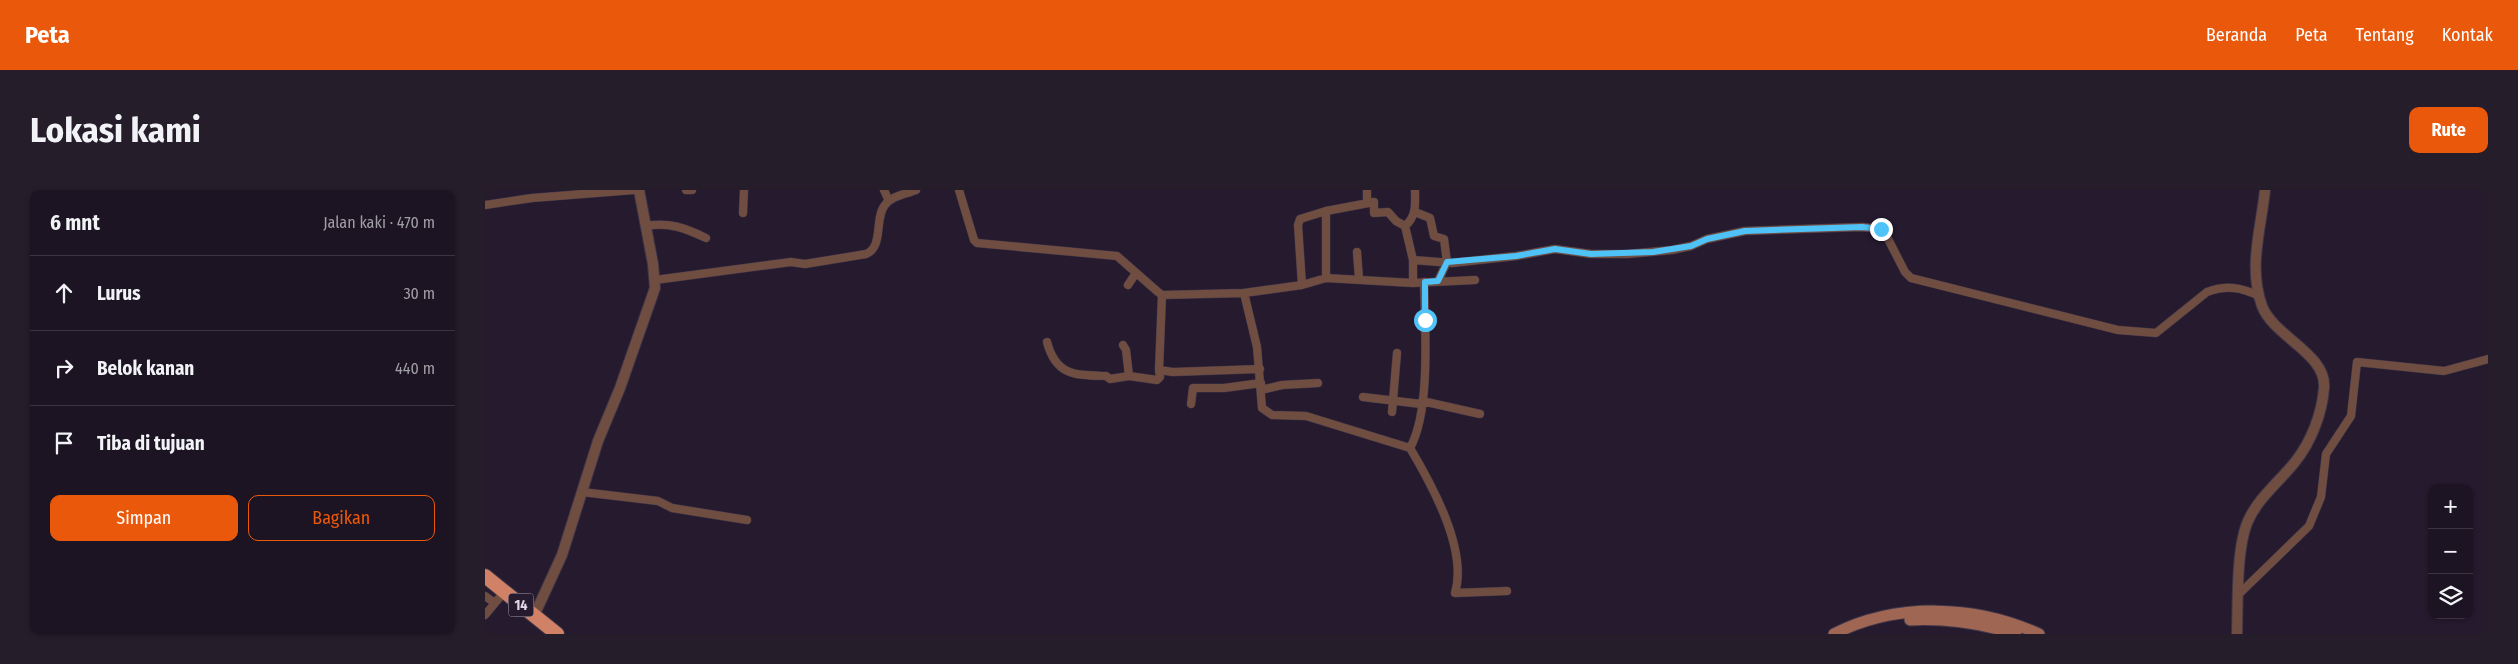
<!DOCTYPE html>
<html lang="id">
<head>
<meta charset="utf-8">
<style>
  :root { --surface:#1c1422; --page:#251d2a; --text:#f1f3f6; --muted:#a09ea5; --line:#3a3340; --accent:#ea580c }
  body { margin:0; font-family:"Fira Sans Condensed",sans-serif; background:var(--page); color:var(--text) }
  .controls { position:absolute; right:15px; bottom:15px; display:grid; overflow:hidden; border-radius:10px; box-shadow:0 1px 4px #0004 }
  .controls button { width:45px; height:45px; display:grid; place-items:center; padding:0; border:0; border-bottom:1px solid var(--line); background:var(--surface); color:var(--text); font:25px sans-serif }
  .stop { position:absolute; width:15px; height:15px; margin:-11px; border:4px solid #4fc3f7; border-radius:50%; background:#fff }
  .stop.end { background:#4fc3f7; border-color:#fff; box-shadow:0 1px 5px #0008 }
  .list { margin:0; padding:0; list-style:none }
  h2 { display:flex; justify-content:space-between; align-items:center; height:65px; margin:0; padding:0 20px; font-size:21px }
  h2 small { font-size:16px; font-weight:400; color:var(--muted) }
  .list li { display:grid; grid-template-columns:32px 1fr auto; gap:15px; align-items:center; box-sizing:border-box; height:75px; padding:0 20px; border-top:1px solid var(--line) }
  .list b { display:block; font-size:19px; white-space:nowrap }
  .list em { font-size:16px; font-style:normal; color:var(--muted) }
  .actions { display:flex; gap:10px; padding:15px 20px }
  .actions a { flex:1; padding:11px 0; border:1px solid var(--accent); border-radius:10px; text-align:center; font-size:18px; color:var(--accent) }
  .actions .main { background:var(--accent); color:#fff }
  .icon { flex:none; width:28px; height:28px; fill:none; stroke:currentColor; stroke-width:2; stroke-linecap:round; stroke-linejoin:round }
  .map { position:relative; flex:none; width:2003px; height:444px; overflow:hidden; border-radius:10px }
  header { display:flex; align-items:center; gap:30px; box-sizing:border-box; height:70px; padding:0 25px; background:var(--accent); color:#fff }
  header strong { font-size:24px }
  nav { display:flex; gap:28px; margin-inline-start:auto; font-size:18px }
  .intro { display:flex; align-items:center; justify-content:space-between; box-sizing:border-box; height:120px; padding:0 30px }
  h1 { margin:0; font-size:35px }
  .button { padding:12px 22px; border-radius:10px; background:var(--accent); color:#fff; font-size:18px; font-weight:700 }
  main { display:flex; gap:30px; padding:0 30px }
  aside { flex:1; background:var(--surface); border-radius:10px; box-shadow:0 1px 4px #0004 }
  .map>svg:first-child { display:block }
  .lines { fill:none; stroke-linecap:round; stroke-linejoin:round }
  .minor-casing { stroke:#3f3548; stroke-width:9 }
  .tertiary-casing { stroke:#3f3548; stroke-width:12 }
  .secondary-casing { stroke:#3f3548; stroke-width:13 }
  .trunk-casing { stroke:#3f3548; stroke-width:16 }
  .minor { stroke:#704d41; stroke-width:8 }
  .tertiary { stroke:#704d41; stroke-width:10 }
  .secondary { stroke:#9e6653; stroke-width:11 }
  .trunk { stroke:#d18266; stroke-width:14 }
  .route { stroke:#4fc3f7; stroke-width:6 }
  .labels { text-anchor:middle; stroke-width:4; stroke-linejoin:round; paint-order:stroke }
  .shield { fill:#251a2e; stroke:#a89fb0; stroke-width:1 }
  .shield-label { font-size:14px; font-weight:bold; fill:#e0d8e7 }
</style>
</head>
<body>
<header>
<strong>Peta</strong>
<nav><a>Beranda</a><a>Peta</a><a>Tentang</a><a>Kontak</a></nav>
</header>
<div class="intro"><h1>Lokasi kami</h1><a class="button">Rute</a></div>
<main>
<aside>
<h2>6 mnt<small>Jalan kaki · 470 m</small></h2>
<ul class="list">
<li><svg class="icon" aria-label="ahead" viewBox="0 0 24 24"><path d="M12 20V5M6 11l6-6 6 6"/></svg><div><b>Lurus</b></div><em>30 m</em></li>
<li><svg class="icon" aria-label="right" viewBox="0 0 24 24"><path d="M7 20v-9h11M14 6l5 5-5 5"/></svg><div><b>Belok kanan</b></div><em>440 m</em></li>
<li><svg class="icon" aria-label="arrive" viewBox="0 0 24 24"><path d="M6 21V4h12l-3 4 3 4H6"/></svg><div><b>Tiba di tujuan</b></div></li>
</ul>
<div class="actions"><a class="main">Simpan</a><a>Bagikan</a></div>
</aside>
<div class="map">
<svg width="2003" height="444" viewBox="0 0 2003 444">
  <rect width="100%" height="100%" fill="#251a2e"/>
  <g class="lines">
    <defs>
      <path id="minor" d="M201,0H207
        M399,0L404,11
        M474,0L489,50L492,53L632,66L673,102L677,105L674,180L688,182L775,179
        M882,13V0
        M0,15L47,8L149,0
        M930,22L945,28L949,46L959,49L962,72L953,91
        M258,23L259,0
        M161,36C185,32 200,38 221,48
        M920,36L928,70V93
        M872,62L874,89
        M928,70L967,73L1031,66L1070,59L1106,64H1143L1187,60L1206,56L1222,49L1260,41L1377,37L1396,39L1400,43L1420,82L1426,88L1633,140L1671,143L1722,102C1741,95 1756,97 1774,106
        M841,88V21
        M170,90L306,72L320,74L381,64C399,57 389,28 400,15C406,6 421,4 431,0
        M643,95L651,83
        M817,95L813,35L815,29L841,21L889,12V23L903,22L911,31L920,36C932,26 930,14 930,0
        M759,103L772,157L777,218L787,225L821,226L925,258C947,295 983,360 970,403L1022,401
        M677,105L759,103L817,95L841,88L928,93L990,90
        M562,152C571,186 590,185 621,186L625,189L644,186L672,190L675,187L674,180
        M638,155L641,160L644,186
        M776,200L797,195L833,193
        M878,207L936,214
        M937,211L995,224
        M706,214L708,198H739L776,193
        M907,222L912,163
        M925,258C946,221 940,136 939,92
        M97,302L173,311L187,318L262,330
        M1753,405L1824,336L1836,307L1841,264L1866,226L1872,172L1959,181L2003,169
        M0,406L10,413
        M0,425L20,401"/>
      <path id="tertiary" d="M49,426L77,365L113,251L135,198L170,98L168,74L154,0
        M1752,444C1753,413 1751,358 1763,331C1773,308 1795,291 1810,272C1826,252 1837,224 1839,198C1842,164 1789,147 1777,116C1763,77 1776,39 1780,0"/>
      <path id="secondary" d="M1425,430C1463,428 1495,433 1531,444
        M1349,444C1412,412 1491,415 1554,444"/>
      <path id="trunk" d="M0,386L72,444"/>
    </defs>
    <use href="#minor" class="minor-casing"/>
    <use href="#tertiary" class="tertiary-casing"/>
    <use href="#secondary" class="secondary-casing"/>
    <use href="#trunk" class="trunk-casing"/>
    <use href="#minor" class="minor"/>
    <use href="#tertiary" class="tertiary"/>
    <use href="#secondary" class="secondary"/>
    <use href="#trunk" class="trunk"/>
  </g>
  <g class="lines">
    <path class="route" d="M940,130V92L953,91L962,72L1031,66L1070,59L1106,64L1168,62L1206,56L1222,49L1260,41L1377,37L1396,39"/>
  </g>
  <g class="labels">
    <rect class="shield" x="23.5" y="403.5" width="25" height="23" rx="4"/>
    <g class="shield-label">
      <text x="36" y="420">14</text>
    </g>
  </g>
</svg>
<div class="controls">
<button>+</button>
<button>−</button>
<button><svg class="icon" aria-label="layers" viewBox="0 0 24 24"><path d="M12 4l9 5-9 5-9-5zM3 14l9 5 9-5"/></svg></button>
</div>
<div class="stop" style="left:940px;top:130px"></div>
<div class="stop end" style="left:1396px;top:39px"></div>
</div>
</main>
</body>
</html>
